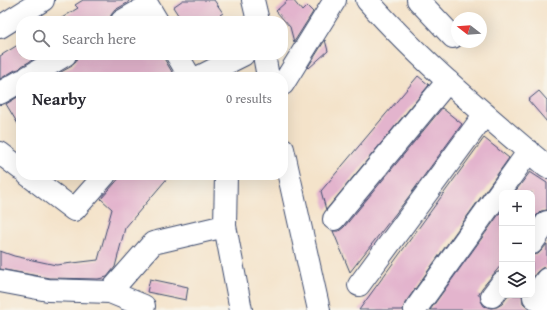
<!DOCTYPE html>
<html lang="en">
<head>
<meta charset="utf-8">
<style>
  :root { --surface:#fff; --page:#f2f2f3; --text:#2b2b33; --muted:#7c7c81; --line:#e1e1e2 }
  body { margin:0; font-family:"Gentium Book Plus",serif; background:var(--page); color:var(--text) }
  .controls { position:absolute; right:12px; bottom:12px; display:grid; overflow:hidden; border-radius:8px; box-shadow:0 4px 16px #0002 }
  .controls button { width:36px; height:36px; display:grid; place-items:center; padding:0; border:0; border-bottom:1px solid var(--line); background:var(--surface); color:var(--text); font:20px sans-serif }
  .compass { position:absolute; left:451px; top:12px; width:36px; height:36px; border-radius:50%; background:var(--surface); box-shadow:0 4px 16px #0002; rotate:287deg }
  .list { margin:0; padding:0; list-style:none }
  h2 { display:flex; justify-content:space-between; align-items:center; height:52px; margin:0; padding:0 16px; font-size:17px }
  h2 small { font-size:13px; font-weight:400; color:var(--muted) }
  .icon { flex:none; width:22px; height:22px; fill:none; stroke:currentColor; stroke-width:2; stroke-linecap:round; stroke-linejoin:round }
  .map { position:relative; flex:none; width:547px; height:310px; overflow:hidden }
  .search { position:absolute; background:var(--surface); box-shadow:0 4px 16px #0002; left:16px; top:16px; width:272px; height:44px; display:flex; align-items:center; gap:10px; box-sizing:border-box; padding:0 14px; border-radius:16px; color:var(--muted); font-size:15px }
  .panel { position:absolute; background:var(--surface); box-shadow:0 4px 16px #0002; left:16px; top:72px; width:272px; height:108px; border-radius:16px }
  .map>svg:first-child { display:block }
  .building { fill:#e3b4cd }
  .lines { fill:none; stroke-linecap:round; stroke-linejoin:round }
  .minor-casing { stroke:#3c4a6e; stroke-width:24 }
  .minor { stroke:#fff; stroke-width:22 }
</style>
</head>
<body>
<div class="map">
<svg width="547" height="310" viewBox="0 0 547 310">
  <rect width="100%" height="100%" fill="#f7f3e8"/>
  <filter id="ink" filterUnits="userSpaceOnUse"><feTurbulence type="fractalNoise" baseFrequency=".025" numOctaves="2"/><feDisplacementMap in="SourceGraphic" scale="8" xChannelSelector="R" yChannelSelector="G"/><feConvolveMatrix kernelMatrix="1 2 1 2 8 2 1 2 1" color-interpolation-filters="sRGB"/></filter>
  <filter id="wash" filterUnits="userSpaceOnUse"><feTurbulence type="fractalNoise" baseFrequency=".012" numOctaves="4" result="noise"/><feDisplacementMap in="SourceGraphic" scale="16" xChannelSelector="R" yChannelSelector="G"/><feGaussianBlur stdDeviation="0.9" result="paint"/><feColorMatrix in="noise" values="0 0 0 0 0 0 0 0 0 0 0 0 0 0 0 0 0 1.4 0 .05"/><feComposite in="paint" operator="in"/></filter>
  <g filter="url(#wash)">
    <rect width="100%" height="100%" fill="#f4e3ca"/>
    <g id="blocks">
      <path class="building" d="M83,0H128L129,2L115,10L111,15L110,21H57L78,8L75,5Z
        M183,0H214L223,13L220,15L223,21H182L173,7Z
        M288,0H293L302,11L307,6L313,12L294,42L290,27L276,11Z
        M325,40L328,51L309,68L308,67Z
        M21,43V55H41L22,66L19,69L15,70L0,79V56Z
        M77,55H162L175,77H52L72,66L76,61Z
        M418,76L429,85L326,210L321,191Z
        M539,91L547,100V122L528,100Z
        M21,95V129L6,104Z
        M442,108L462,124L407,199L350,272L333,231H339L344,227Z
        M484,138L509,158L405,303L403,310H359Z
        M530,172L547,183V210L541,211L537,215L532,221V193H514Z
        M122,175H170L125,228L115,267L107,277L98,279L49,278L0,269V251L14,256L56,265L98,260L112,209L101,199Z
        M502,210V264L482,288L478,295H480L481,301L484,306L491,308L497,307L502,304L509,295H522L523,303L531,310H430Z
        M547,244V267L542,268L537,272L532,278V255L538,254L542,250Z
        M150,279L188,287L186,300L147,292Z"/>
    </g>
  </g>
  <g filter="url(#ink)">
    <use href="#blocks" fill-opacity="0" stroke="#3c4a6e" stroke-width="1"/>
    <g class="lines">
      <defs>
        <path id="minor" d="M253,0L258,21
          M367,0C421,61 484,114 547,167
          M418,0L453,37
          M122,21L148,6L157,21
          M0,27L43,0
          M177,55L190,77
          M264,55L268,77
          M28,77L65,55
          M199,77L243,55
          M283,84L335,0
          M0,93L21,81
          M283,149L319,310
          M0,153L21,169
          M28,175L74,210L105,175
          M226,175L225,226L241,310
          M334,219L448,81
          M532,243L547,222
          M547,279L534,297L547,306
          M0,281L48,290L110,292L153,243L225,226
          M359,285L485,114
          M110,292L144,306L143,310
          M492,296L502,283
          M415,310L529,151"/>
      </defs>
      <use href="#minor" class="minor-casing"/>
      <use href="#minor" class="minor"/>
    </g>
  </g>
</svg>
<div class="controls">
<button>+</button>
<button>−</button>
<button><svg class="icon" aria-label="layers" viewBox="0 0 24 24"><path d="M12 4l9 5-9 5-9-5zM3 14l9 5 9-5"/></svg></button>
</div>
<svg class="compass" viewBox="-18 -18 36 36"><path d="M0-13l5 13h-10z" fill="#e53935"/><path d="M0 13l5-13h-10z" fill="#7c7c81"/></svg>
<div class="search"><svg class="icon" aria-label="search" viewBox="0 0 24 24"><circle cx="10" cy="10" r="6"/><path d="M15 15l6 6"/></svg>Search here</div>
<section class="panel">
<h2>Nearby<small>0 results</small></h2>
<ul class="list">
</ul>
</section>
</div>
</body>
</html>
